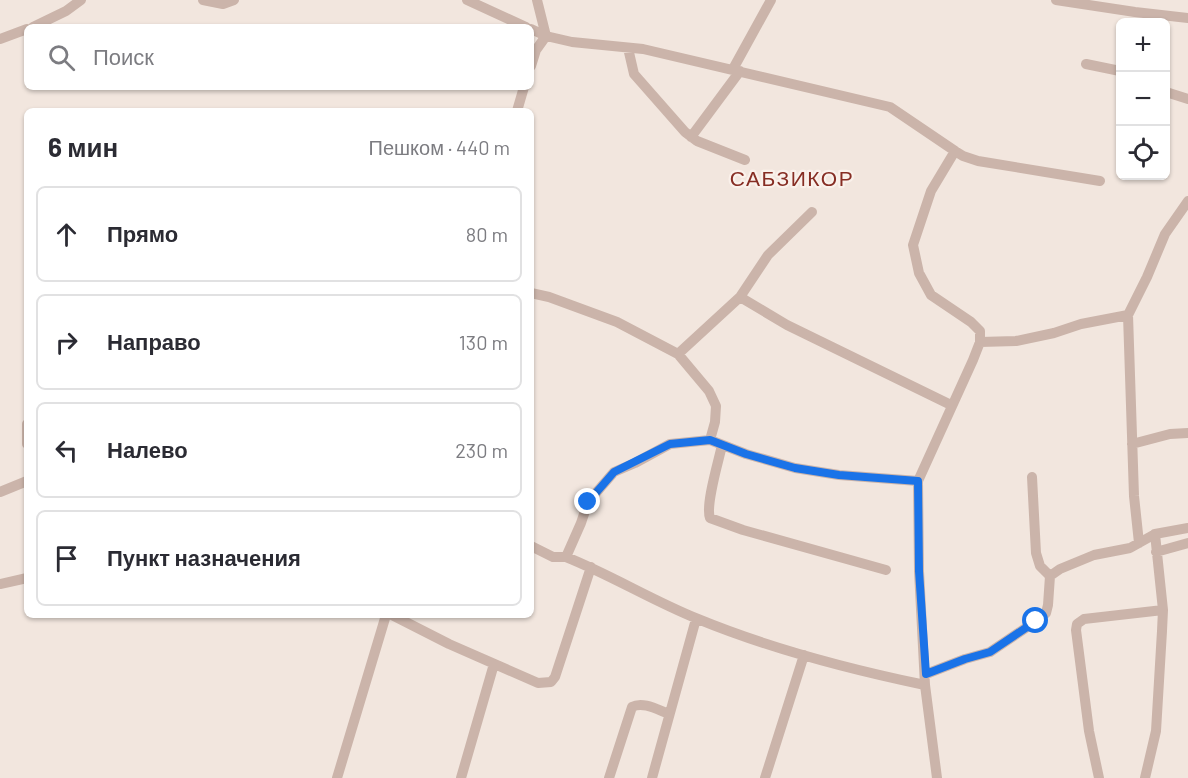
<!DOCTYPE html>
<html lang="ru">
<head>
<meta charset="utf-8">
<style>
  :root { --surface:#fff; --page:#f2f2f3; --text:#2b2b33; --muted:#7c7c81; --line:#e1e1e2 }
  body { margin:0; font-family:Barlow,sans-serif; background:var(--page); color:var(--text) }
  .controls { position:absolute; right:18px; top:18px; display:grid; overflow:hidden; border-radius:9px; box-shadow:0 2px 4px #0004 }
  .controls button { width:54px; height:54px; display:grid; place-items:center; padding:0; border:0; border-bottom:2px solid var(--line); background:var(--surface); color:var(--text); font:30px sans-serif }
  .stop { position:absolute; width:18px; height:18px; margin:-14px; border:4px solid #1a73e8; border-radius:50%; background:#fff }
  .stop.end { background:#1a73e8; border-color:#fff; box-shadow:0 2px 6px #0008 }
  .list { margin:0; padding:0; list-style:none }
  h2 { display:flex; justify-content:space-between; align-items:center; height:78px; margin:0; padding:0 24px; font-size:26px }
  h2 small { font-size:20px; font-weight:400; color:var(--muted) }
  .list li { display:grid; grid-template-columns:39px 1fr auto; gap:18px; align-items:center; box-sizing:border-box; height:96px; margin:0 12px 12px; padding:0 12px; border:2px solid var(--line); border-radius:9px }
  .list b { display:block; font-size:22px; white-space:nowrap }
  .list em { font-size:20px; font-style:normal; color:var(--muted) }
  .icon { flex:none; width:33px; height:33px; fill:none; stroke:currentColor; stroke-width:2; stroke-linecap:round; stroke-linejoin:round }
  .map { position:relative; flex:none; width:1188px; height:778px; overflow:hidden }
  .search { position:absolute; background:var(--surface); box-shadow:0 2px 4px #0004; left:24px; top:24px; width:510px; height:66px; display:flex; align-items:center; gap:15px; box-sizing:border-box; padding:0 21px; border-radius:9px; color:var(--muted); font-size:22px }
  .panel { position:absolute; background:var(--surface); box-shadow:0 2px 4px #0004; left:24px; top:108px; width:510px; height:510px; border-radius:9px }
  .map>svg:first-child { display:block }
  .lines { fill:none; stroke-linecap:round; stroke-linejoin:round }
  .minor { stroke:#cbb4aa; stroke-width:10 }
  .route { stroke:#1a73e8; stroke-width:8 }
  .labels { text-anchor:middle; stroke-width:4.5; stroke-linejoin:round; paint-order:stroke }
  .quarter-label { font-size:21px; letter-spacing:1.5px; fill:#862d23; stroke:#faf1eb }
</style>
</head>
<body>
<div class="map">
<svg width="1188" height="778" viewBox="0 0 1188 778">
  <rect width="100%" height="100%" fill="#f2e6de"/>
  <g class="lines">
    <path class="minor" d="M203,0L223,4L234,0
      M467,0L526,27
      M1056,0L1135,12L1188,18
      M33,27L66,11L81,0
      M531,29L546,36L572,42L643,49L890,107L955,151L931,191L913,245L919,273L931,295L971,322L980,331V342L973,360L918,481L919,571L925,685L937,778
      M0,39L27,29
      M628,48L634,74L685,132L697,141L745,160
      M1086,64L1120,71
      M531,66L536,50L546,36L537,0
      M733,69L771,0
      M1166,92L1188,99
      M517,111L524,87
      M691,137L740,71
      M955,151L963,156L978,161L1100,181
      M531,293L549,297L617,322L678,354L709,391L716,406L715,422L710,440
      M740,297L768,255L812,212
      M1128,315L1134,496L1139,543
      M980,342L1016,341L1054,333L1081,324L1128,315L1147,277L1165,234L1188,201
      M678,354L740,297L787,325L951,405
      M27,424V444
      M1132,444L1170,434L1188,433
      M722,445C719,460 705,505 710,518L743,530L886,570
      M1032,477L1036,553L1040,566L1050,576
      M0,492L27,481
      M531,546L553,557H566L581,523L588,502L614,472L635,463L670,444L710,440L746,454L795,468L839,475L918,481
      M1156,552L1188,543
      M566,557C611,575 653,601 698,619C771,649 848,669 925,685
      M0,584L27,578
      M392,615L449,644L538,683L551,682L555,677L591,567
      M926,674L965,659L990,652L1036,621L1046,613L1048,605L1050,576L1060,569L1094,555L1130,548L1155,534
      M337,778L386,615
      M461,778L494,664
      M609,778L632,707C643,701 658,710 669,714
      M652,778L696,619
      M765,778L804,655
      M1099,778L1089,731L1076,630L1077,624L1084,619L1163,610
      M1145,778L1156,731L1162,631L1163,610L1155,534L1188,528"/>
  </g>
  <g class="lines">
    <path class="route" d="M588,502L614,472L670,444L710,440L746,454L795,468L839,475L918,481L919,571L926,674L965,659L990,652L1036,621"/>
  </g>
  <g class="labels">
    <g class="quarter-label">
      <text x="792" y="186">САБЗИКОР</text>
    </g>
  </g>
</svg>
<div class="controls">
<button>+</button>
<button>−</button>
<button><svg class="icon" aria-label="locate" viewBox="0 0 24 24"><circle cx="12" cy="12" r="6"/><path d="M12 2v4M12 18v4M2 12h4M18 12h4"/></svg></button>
</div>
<div class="stop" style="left:1036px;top:621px"></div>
<div class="stop end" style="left:588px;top:502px"></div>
<div class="search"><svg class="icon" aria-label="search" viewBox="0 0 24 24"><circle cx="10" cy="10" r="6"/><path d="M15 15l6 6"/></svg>Поиск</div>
<section class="panel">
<h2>6 мин<small>Пешком · 440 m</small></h2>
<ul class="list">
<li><svg class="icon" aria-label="ahead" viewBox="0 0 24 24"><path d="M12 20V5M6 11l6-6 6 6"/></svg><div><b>Прямо</b></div><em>80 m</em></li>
<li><svg class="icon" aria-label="right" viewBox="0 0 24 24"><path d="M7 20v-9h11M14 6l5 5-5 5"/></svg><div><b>Направо</b></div><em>130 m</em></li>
<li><svg class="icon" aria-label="left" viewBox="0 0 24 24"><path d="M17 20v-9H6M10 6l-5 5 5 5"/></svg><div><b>Налево</b></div><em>230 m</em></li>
<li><svg class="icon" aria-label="arrive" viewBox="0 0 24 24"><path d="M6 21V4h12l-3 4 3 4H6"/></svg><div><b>Пункт назначения</b></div></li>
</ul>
</section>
</div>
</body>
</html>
